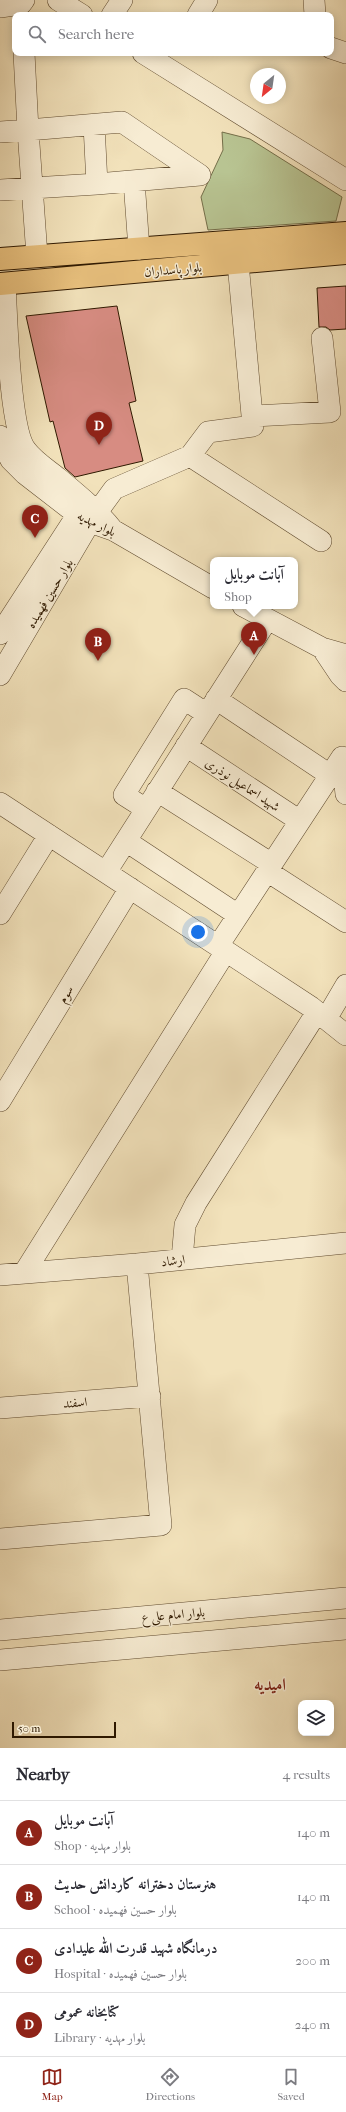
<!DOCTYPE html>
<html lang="en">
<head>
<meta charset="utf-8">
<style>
  :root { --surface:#fff; --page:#f2f2f3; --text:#2b2b33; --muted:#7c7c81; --line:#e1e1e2; --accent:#8f2418 }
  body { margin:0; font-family:"IM FELL French Canon",Amiri,serif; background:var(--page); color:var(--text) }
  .controls { position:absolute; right:12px; bottom:12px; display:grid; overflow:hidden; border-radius:8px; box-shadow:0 2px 10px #0003 }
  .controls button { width:36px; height:36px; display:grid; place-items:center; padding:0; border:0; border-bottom:1px solid var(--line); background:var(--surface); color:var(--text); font:20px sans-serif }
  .compass { position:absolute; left:250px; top:68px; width:36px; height:36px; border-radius:50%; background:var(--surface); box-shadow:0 2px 10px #0003; rotate:209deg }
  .scale { position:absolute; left:12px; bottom:10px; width:104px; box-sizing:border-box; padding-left:4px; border:2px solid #2f1900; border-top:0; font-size:11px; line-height:14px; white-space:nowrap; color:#2f1900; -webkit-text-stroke:3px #f7ecd3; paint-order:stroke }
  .you { position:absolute; left:198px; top:932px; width:14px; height:14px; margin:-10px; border:3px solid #fff; border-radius:50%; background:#1a73e8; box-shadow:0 0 0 6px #1a73e833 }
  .badge { display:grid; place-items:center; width:26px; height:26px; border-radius:50%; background:var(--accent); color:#fff; font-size:13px; font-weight:700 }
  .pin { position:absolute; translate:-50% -33px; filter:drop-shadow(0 1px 2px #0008) }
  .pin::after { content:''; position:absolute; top:21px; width:14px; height:12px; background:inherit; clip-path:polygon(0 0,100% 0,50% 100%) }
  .popup { position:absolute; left:210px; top:557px; width:88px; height:52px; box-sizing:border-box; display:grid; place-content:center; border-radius:8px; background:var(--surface); filter:drop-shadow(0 1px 3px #0005); font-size:13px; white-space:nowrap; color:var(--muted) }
  .popup b { font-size:15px; color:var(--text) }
  .popup::after { content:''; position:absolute; left:50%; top:100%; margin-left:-8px; border:8px solid transparent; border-top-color:var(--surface) }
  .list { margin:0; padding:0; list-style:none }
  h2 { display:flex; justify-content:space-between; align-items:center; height:52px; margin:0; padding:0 16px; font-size:17px }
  h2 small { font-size:13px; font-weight:400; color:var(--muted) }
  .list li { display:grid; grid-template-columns:26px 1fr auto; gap:12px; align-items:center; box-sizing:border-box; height:64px; padding:0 16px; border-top:1px solid var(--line) }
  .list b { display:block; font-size:15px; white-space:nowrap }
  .list p { margin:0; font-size:13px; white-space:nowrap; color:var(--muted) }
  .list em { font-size:13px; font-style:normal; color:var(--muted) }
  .icon { flex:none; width:22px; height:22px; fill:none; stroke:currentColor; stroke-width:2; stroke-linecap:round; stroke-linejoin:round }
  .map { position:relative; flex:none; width:346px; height:1748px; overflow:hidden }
  .search { position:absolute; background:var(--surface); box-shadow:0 2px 10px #0003; left:12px; right:12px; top:12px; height:44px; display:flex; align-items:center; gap:10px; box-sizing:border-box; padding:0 14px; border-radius:8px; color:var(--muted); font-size:15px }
  .sheet { height:308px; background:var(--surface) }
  nav { display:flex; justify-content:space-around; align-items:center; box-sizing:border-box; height:56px; border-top:1px solid var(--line); background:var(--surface); font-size:11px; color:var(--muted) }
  nav a { display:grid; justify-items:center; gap:2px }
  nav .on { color:var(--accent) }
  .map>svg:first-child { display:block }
  .green { fill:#b8c492; stroke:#746e49 }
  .building { fill:#d78c82; stroke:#2f1900 }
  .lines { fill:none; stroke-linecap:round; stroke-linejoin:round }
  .minor-casing { stroke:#604b2f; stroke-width:22 }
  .major-casing { stroke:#2f1900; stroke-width:24 }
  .minor { stroke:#f7ecd3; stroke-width:21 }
  .major { stroke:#e9c17e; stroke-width:22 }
  .labels { text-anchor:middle; stroke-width:3; stroke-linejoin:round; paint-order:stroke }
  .street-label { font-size:13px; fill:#2f1900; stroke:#f7ecd3 }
  .district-label { font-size:17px; font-weight:bold; fill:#7a1f14; stroke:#f7ecd3 }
</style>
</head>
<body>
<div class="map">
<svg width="346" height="1748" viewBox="0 0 346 1748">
  <rect width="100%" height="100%" fill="#f2e2bb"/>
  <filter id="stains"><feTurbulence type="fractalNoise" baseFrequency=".005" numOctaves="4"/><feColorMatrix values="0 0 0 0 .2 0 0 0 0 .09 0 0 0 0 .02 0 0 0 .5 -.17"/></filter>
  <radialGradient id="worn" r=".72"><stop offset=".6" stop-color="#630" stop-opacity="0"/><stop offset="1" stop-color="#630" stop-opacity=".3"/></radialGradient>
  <path class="green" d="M222,132L250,139L342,197L336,221L208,230L201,197L223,150Z"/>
  <path class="building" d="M346,286V329L330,330L326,327H319L317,288Z
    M117,306L136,401L129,403L143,461L75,477L65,468L53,421L50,422L26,316Z"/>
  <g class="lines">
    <defs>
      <path id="minor" d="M58,0L82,15
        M314,0L315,15
        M0,7L21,4L24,0
        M112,15L122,0
        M198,15L207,0
        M331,48L346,53
        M143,53L346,180
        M0,132L28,130L24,53
        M134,181L139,249
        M0,190L97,184
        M37,256L28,130L122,122L200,175L97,184L94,125
        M5,284C7,316 9,429 26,450C34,461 47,469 58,478C77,494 97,510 113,530
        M252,416L330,412L322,338
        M0,436L2,444L11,460L25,474L78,515L90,522L113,530L213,588
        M190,456L208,432L253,426L238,263
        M243,606L322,648L346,655
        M0,634L85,503
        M322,648L340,675L346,681
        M0,675L90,522L114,489L190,456L321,541
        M216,699L330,775
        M186,746L300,821
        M157,791L272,864
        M0,803L311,1007L346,1035
        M146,809L124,795L184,699L207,714
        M126,841L238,915
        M267,871L346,922
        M106,872L267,620
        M0,914L49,835
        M218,946L342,757L346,794
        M326,1019L346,985
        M0,1101L130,888
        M182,1259L185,1225L196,1203L317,1012
        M24,1273L226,951
        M0,1275L137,1264L346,1243
        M0,1408L150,1396
        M0,1539L161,1525L137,1264
        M0,1630L346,1598
        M0,1660L346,1629"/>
      <path id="major" d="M0,259L346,233
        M0,284L346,253"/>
    </defs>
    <use href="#minor" class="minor-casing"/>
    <use href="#major" class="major-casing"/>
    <use href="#minor" class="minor"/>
    <use href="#major" class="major"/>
  </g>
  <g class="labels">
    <g class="street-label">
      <text transform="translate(173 269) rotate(-5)" y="5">بلوار پاسداران</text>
      <text transform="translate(97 523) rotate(26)" y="5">بلوار مهدیه</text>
      <text transform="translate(49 593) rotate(-59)" y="5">بلوار حسین فهمیده</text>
      <text transform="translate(243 784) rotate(33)" y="5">شهید اسماعیل نوذری</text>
      <text transform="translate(65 994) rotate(-59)" y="5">سوم</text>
      <text transform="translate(173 1260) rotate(-7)" y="5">ارشاد</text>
      <text transform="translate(75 1402) rotate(-5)" y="5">اسفند</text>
      <text transform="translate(173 1614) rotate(-5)" y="5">بلوار امام علی ع</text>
    </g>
    <g class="district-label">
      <text x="270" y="1690">امیدیه</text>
    </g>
  </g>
  <rect width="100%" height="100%" filter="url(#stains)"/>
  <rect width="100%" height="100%" fill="url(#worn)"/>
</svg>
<div class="controls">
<button><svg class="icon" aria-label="layers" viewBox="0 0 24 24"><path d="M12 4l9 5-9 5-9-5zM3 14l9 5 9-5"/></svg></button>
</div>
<svg class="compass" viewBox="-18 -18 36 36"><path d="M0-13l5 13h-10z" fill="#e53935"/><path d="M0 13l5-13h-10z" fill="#7c7c81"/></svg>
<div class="scale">50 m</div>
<div class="you"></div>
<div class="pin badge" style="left:254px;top:655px">A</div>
<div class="popup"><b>آبانت موبایل</b>Shop</div>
<div class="pin badge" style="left:98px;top:661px">B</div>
<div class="pin badge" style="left:35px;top:538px">C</div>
<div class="pin badge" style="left:99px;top:445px">D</div>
<div class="search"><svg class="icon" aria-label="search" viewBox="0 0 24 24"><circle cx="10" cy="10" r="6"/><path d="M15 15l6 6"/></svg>Search here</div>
</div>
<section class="sheet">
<h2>Nearby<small>4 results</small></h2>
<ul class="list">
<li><span class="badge">A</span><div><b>آبانت موبایل</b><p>Shop · بلوار مهدیه</p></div><em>140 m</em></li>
<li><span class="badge">B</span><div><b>هنرستان دخترانه کاردانش حدیث</b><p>School · بلوار حسین فهمیده</p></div><em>140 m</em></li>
<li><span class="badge">C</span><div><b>درمانگاه شهید قدرت الله علیدادی</b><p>Hospital · بلوار حسین فهمیده</p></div><em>200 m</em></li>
<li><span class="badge">D</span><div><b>کتابخانه عمومی</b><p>Library · بلوار مهدیه</p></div><em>240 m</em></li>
</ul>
</section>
<nav>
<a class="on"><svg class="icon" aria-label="map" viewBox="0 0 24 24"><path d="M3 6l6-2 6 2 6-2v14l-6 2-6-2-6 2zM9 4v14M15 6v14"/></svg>Map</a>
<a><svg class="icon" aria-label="directions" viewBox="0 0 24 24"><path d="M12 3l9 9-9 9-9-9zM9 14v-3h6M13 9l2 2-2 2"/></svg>Directions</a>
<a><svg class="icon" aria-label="saved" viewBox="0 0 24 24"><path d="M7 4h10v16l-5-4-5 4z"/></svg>Saved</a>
</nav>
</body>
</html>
